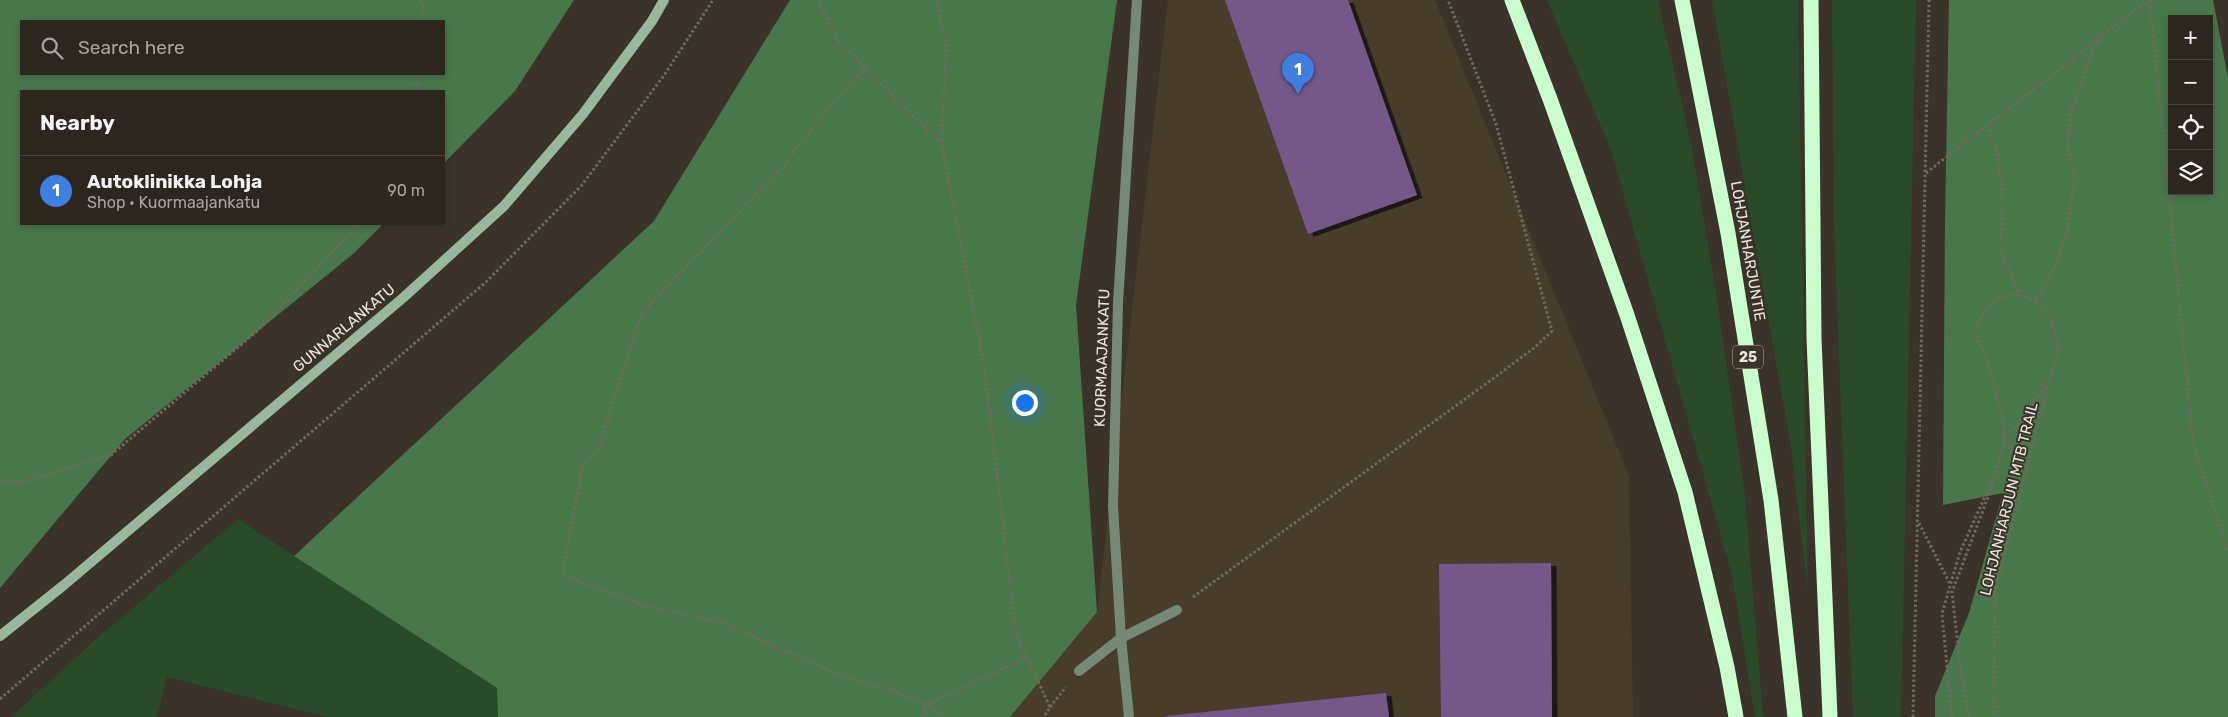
<!DOCTYPE html>
<html lang="en">
<head>
<meta charset="utf-8">
<style>
  :root { --surface:#2c261f; --page:#38322c; --text:#f1f3f6; --muted:#a6a5a4; --line:#48433d; --accent:#8bbbb9 }
  body { margin:0; font-family:Rubik,sans-serif; background:var(--page); color:var(--text) }
  .controls { position:absolute; right:15px; top:15px; display:grid; overflow:hidden; border-radius:0px; box-shadow:0 2px 8px #0003 }
  .controls button { width:45px; height:45px; display:grid; place-items:center; padding:0; border:0; border-bottom:1px solid var(--line); background:var(--surface); color:var(--text); font:25px sans-serif }
  .you { position:absolute; left:1024px; top:402px; width:18px; height:18px; margin:-12px; border:4px solid #fff; border-radius:50%; background:#1a73e8; box-shadow:0 0 0 8px #1a73e833 }
  .badge { display:grid; place-items:center; width:32px; height:32px; border-radius:50%; background:var(--accent); color:#fff; font-size:16px; font-weight:700 }
  .pin { position:absolute; translate:-50% -41px; filter:drop-shadow(0 1px 2px #0008) }
  .pin::after { content:''; position:absolute; top:26px; width:18px; height:15px; background:inherit; clip-path:polygon(0 0,100% 0,50% 100%) }
  .list { margin:0; padding:0; list-style:none }
  h2 { display:flex; justify-content:space-between; align-items:center; height:65px; margin:0; padding:0 20px; font-size:21px }
  h2 small { font-size:16px; font-weight:400; color:var(--muted) }
  .list li { display:grid; grid-template-columns:32px 1fr auto; gap:15px; align-items:center; box-sizing:border-box; height:70px; padding:0 20px; border-top:1px solid var(--line) }
  .list b { display:block; font-size:19px; white-space:nowrap }
  .list p { margin:0; font-size:16px; white-space:nowrap; color:var(--muted) }
  .list em { font-size:16px; font-style:normal; color:var(--muted) }
  .icon { flex:none; width:28px; height:28px; fill:none; stroke:currentColor; stroke-width:2; stroke-linecap:round; stroke-linejoin:round }
  .map { position:relative; flex:none; width:2228px; height:717px; overflow:hidden }
  .search { position:absolute; background:var(--surface); box-shadow:0 2px 8px #0003; left:20px; top:20px; width:425px; height:55px; display:flex; align-items:center; gap:12px; box-sizing:border-box; padding:0 18px; border-radius:0px; color:var(--muted); font-size:19px }
  .panel { position:absolute; background:var(--surface); box-shadow:0 2px 8px #0003; left:20px; top:90px; width:425px; height:135px; border-radius:0px }
  .map>svg:first-child { display:block }
  .built { fill:#483c2b }
  .green { fill:#2a4a2c }
  .forest { fill:#49774c; fill-rule:evenodd }
  .building { fill:#74588a; filter:url(#shadow) }
  .lines { fill:none; stroke-linecap:round; stroke-linejoin:round }
  .path { stroke:#706960; stroke-width:3; stroke-dasharray:2.5 2.5; stroke-linecap:butt }
  .lane { stroke:#748976; stroke-width:10 }
  .street { stroke:#748976; stroke-width:10 }
  .secondary { stroke:#97b89a; stroke-width:10 }
  .highway { stroke:#cafece; stroke-width:15 }
  .labels { text-anchor:middle; stroke-width:4; stroke-linejoin:round; paint-order:stroke }
  .shield { fill:#3b3329; stroke:#b6b0a8; stroke-width:1 }
  .shield-label { font-size:14px; font-weight:bold; fill:#eae5de }
  .street-label { font-size:15px; fill:#eae5de; stroke:#3b3329 }
</style>
</head>
<body>
<div class="map">
<svg width="2228" height="717" viewBox="0 0 2228 717">
  <defs>
    <filter id="shadow"><feDropShadow dx="5.5" dy="3" stdDeviation="0" flood-color="#0009"/></filter>
  </defs>
  <rect width="100%" height="100%" fill="#3b3329"/>
  <path class="built" d="M1168,0H1435L1629,476L1633,717H1010L1097,612Z"/>
  <path class="green" d="M1547,0H1658L1691,143L1716,292L1745,495L1763,717H1755L1732,575L1611,150Z
    M1712,0H1798L1808,593L1791,447Z
    M1832,0H1916L1901,717H1853L1834,228Z
    M238,519L497,688L498,717H327L167,677L157,717H11L95,640Z"/>
  <path class="forest" d="M0,0H574L515,91L444,163V91H21V224H383L353,254L125,439L0,588ZM21,21H444V74H21Z
    M790,0H1117L1076,305L1097,612L1010,717H498L497,688L294,556L654,221Z
    M1949,0H2213L2228,78V717H1935V696L1969,613L2003,493L1943,505L1945,221ZM2172,19H2209V191H2172Z"/>
  <path class="building" d="M1225,0H1348L1417,195L1308,234Z
    M1551,563L1552,717H1441L1439,564Z
    M1386,693L1389,717H1166V716Z"/>
  <g class="lines">
    <path class="path" d="M420,0L424,10L423,21
      M818,0L839,42L942,145L984,365L1016,634L1050,707L1044,717
      M937,0L946,45L942,144
      M2150,0L2193,443L2228,552
      M865,68L827,109L784,165L641,314L598,451L583,464L562,575L645,606L721,622L844,677L892,690L927,705L947,717
      M417,91L418,74
      M1987,125L1997,153L2003,200L2000,249L2019,294
      M1926,173L2148,0
      M2004,440C2037,397 2087,353 2036,301
      M0,480L19,483L111,455L256,332L359,224
      M1919,523L1950,584
      M1193,597L1487,383L1534,348L1552,331L1496,124L1448,0
      M0,699L486,282L582,185L665,74L713,0
      M1050,707L1066,687
      M921,717L927,705L1027,657
      M1913,717L1929,0
      M1952,717L1942,614L1960,552L1996,472L2004,440L2003,419L1991,374L1975,331C1989,299 2001,287 2036,301L2057,263L2067,230L2075,177L2068,147L2071,111L2092,52L2101,37
      M1969,717L1960,664L1952,592L1993,484
      M1999,717L1994,708L1995,592L2048,386"/>
    <path class="lane" d="M1079,671L1121,638L1177,610"/>
    <path class="street" d="M1129,717L1121,638L1113,506L1118,303L1137,0"/>
    <path class="secondary" d="M0,636L64,585L404,297L504,206L583,114L652,21L664,0"/>
    <path class="highway" d="M1512,0L1550,99L1627,315L1685,492L1727,667L1736,717
      M1682,0L1728,233L1771,500L1795,717
      M1811,0L1814,339L1830,717"/>
  </g>
  <g class="labels">
    <rect class="shield" x="1733" y="345.5" width="30" height="23" rx="4"/>
    <g class="shield-label">
      <text x="1748" y="362">25</text>
    </g>
    <g class="street-label">
      <text transform="translate(1748 251) rotate(80)" y="5">LOHJANHARJUNTIE</text>
      <text transform="translate(344 328) rotate(-40)" y="5">GUNNARLANKATU</text>
      <text transform="translate(1102 358) rotate(-88)" y="5">KUORMAAJANKATU</text>
      <text transform="translate(2009 499) rotate(-76)" y="5">LOHJANHARJUN MTB TRAIL</text>
    </g>
  </g>
</svg>
<div class="controls">
<button>+</button>
<button>−</button>
<button><svg class="icon" aria-label="locate" viewBox="0 0 24 24"><circle cx="12" cy="12" r="6"/><path d="M12 2v4M12 18v4M2 12h4M18 12h4"/></svg></button>
<button><svg class="icon" aria-label="layers" viewBox="0 0 24 24"><path d="M12 4l9 5-9 5-9-5zM3 14l9 5 9-5"/></svg></button>
</div>
<div class="you"></div>
<div class="pin badge" style="left:1298px;top:94px;background:#3f7fe0">1</div>
<div class="search"><svg class="icon" aria-label="search" viewBox="0 0 24 24"><circle cx="10" cy="10" r="6"/><path d="M15 15l6 6"/></svg>Search here</div>
<section class="panel">
<h2>Nearby<small></small></h2>
<ul class="list">
<li><span class="badge" style="background:#3f7fe0">1</span><div><b>Autoklinikka Lohja</b><p>Shop · Kuormaajankatu</p></div><em>90 m</em></li>
</ul>
</section>
</div>
</body>
</html>
